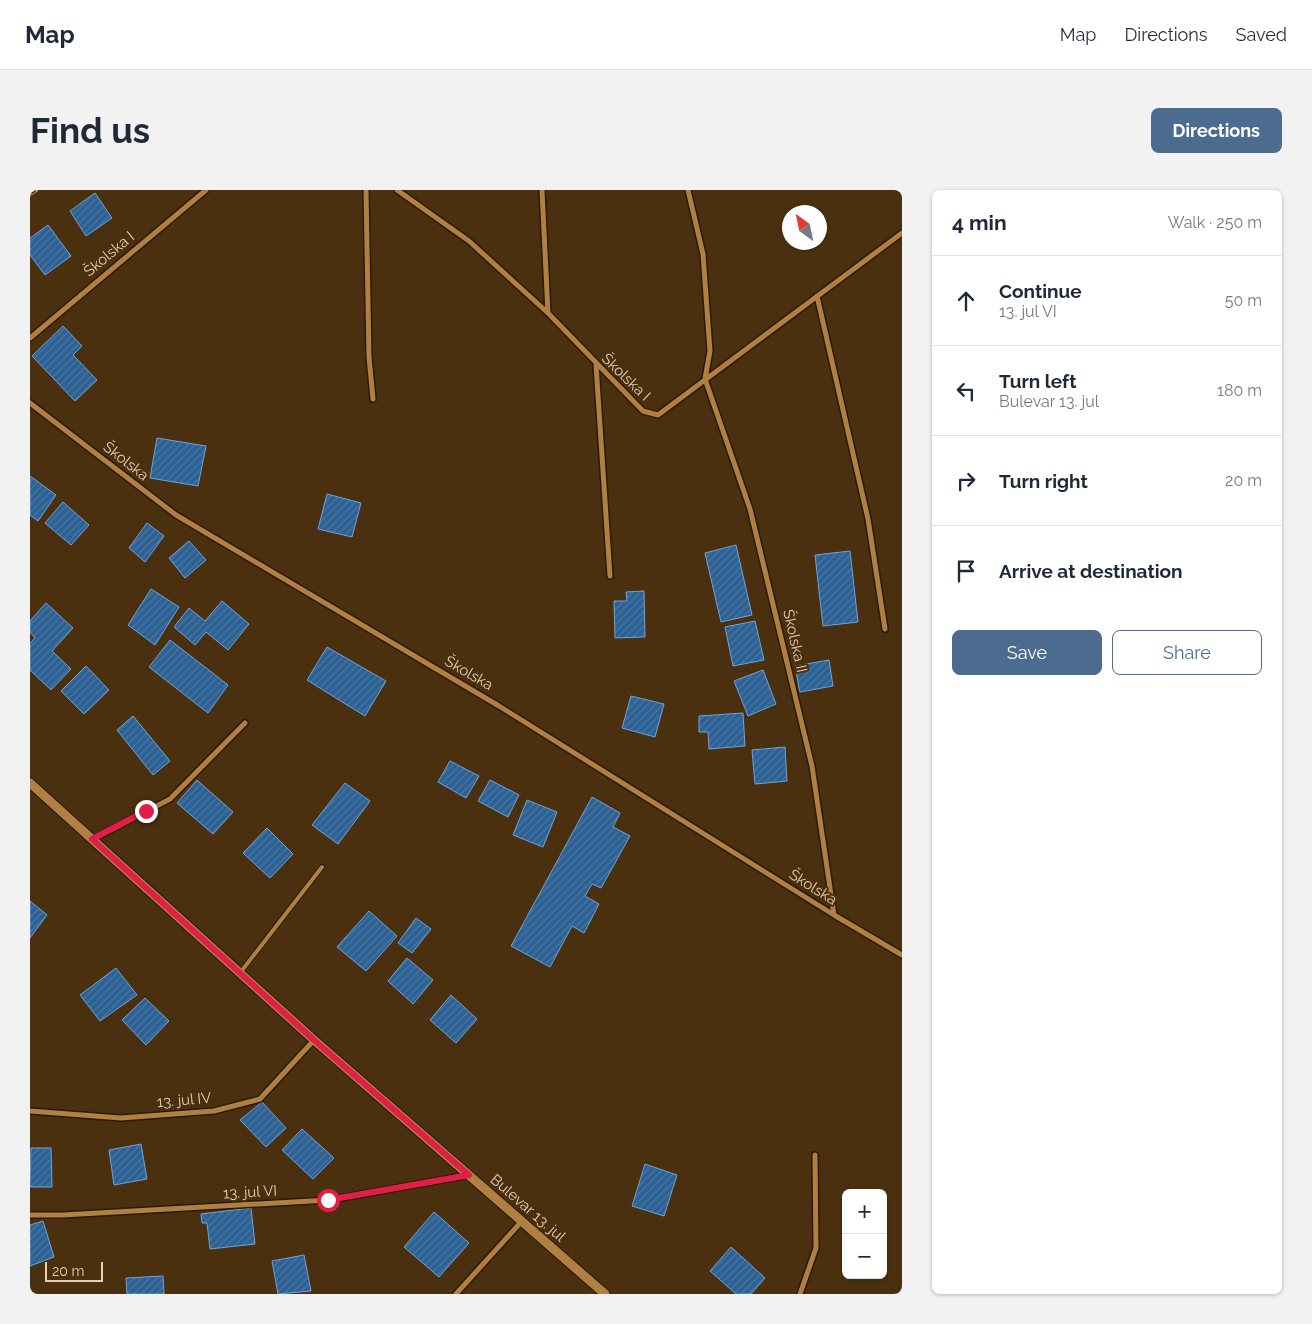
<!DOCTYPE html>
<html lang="en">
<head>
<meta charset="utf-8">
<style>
  :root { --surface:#fff; --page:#f2f2f3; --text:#1f2937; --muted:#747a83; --line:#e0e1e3; --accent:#4b6c8f }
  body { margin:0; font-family:Raleway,sans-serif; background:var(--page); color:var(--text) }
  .controls { position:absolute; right:15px; bottom:15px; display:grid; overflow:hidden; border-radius:8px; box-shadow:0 1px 4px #0004 }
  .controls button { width:45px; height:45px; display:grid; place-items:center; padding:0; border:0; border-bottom:1px solid var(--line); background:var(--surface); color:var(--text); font:25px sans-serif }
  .compass { position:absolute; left:752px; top:15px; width:45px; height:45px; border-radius:50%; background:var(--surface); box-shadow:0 1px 4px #0004; rotate:327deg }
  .scale { position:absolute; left:15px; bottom:12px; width:58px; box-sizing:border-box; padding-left:5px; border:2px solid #e8cdaf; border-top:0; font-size:14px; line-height:18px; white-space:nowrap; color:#e8cdaf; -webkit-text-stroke:4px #4a300f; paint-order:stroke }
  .stop { position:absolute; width:15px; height:15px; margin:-11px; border:4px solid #e11d48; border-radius:50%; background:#fff }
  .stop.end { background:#e11d48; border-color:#fff; box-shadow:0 1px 5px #0008 }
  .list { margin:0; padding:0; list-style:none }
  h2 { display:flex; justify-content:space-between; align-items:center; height:65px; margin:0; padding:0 20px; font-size:21px }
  h2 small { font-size:16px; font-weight:400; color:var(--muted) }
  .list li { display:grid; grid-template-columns:32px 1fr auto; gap:15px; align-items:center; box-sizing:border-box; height:90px; padding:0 20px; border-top:1px solid var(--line) }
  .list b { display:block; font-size:19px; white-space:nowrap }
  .list p { margin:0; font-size:16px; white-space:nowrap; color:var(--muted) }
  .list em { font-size:16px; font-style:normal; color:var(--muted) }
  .actions { display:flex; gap:10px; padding:15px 20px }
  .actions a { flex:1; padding:11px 0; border:1px solid var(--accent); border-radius:8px; text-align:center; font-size:18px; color:var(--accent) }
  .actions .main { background:var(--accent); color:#fff }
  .icon { flex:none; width:28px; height:28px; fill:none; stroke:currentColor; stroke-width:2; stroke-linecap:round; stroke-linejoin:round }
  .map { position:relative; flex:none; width:872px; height:1104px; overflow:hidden; border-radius:8px }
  header { display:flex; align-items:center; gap:30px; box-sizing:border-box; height:70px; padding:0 25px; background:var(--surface); border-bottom:1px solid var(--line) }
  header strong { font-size:24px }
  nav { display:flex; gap:28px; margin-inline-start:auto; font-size:18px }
  .intro { display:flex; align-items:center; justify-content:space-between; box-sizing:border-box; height:120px; padding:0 30px }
  h1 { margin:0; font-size:35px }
  .button { padding:12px 22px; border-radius:8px; background:var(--accent); color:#fff; font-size:18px; font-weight:700 }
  main { display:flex; gap:30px; padding:0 30px }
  aside { flex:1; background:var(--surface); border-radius:8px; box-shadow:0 1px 4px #0004 }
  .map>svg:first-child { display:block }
  .building { fill:url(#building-hatch); stroke:#6ea4db }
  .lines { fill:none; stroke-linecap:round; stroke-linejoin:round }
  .service-casing { stroke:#2a1a07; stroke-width:6 }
  .minor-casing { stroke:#2a1a07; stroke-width:8 }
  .tertiary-casing { stroke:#2a1a07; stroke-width:11 }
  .service { stroke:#b17f41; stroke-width:4 }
  .minor { stroke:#b17f41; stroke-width:5 }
  .tertiary { stroke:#b17f41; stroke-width:9 }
  .rail-casing { stroke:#d1b697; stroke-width:5.5 }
  .rail { stroke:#4a300f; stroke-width:4; stroke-dasharray:11; stroke-linecap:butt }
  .route { stroke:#e11d48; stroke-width:6 }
  .labels { text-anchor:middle; stroke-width:4; stroke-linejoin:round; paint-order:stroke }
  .street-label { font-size:15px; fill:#e8cdaf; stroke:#4a300f }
</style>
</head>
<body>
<header>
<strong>Map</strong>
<nav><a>Map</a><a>Directions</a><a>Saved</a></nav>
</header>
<div class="intro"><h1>Find us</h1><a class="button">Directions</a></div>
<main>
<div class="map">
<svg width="872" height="1104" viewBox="0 0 872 1104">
  <defs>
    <pattern id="building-hatch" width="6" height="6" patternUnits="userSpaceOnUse" patternTransform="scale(1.25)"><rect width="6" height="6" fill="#2c6194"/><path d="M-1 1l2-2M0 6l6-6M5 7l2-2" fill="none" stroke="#4b76a0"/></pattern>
  </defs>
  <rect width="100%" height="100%" fill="#4a300f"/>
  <path class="building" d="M65,3L82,28L56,46L40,21Z
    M18,35L41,66L15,85L0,65V48Z
    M33,136L52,156L43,165L67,190L45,211L2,166Z
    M127,248L176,256L168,296L120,288Z
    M0,286L26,305L8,331L0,325Z
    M297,304L331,313L322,347L288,339Z
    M33,312L59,335L41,355L15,333Z
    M117,333L134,346L115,372L99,358Z
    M159,351L176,370L155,388L139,368Z
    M706,355L722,425L691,432L675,363Z
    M820,361L828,432L793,436L785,365Z
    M121,399L149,417L125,455L98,435Z
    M614,401L615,447L585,448L584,411H597L596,402Z
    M192,411L219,434L198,460L176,442L165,455L144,437L159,418L175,431Z
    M16,413L43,438L22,461L41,479L21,500L0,480V453L5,448L0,442V431Z
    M725,431L734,470L703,476L695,437Z
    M140,450L198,495L178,523L119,477Z
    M297,457L356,491L335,526L277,490Z
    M799,470L803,496L770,502L765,476Z
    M56,476L79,500L54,524L31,501Z
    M733,480L746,514L718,526L704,491Z
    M601,506L634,514L625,547L592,538Z
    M713,523L715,556L679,559L678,542H669V526Z
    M103,526L140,571L123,585L87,540Z
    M755,557L757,591L725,594L722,560Z
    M420,571L449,586L436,608L408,592Z
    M167,590L203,622L183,644L147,613Z
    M460,590L489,605L478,627L448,611Z
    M315,593L340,611L308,654L282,635Z
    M562,607L590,623L583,637L600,646L571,698L562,694L555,706L569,714L554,743L542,736L520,777L481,756Z
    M497,610L527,622L513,657L483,645Z
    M237,638L263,664L240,688L213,663Z
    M0,711L17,725L0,748Z
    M339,721L367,746L336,781L307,757Z
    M386,728L401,739L382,763L368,753Z
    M377,768L403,790L383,814L358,791Z
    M86,778L107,805L70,831L50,805Z
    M421,805L447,829L426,853L400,830Z
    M115,808L139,831L116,855L92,830Z
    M232,912L256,938L236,957L210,930Z
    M272,939L304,968L283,989L252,960Z
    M111,954L117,989L84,995L79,960Z
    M1,958H21L22,997H0Z
    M615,974L647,985L634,1026L602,1016Z
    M221,1018L225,1054L180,1059L177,1033H172L171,1024Z
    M404,1022L439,1053L409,1087L374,1057Z
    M13,1031L24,1067L0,1076V1035Z
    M701,1057L735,1088L721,1104H706L680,1081Z
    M274,1065L281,1101L248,1104L242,1071Z
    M133,1086L134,1104H97L96,1088Z"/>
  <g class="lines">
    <defs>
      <path id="service" d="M210,783L292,677"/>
      <path id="minor" d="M336,0L339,167L343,209
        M367,0L439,51L518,123L613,221L628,225L872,43
        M512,0L518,123
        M658,0L673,64L680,161L675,189L720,319L782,576L804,725
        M787,106L838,329L855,439
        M0,148L176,0
        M566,175L580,386
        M0,213L146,325L469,516L804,725L872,765
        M63,649L140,609L215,533
        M0,921L91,928L184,921L230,909L284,850
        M0,1025H33L299,1010L439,985
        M426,1104L492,1031
        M770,1104L786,1058L785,965"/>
      <path id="tertiary" d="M0,593L284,850L575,1104"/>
    </defs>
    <use href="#service" class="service-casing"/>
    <use href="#minor" class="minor-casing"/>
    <use href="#tertiary" class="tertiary-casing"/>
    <use href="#service" class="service"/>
    <use href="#minor" class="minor"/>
    <use href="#tertiary" class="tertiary"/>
    <defs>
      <path id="rail" d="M0,3L5,0"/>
    </defs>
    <use href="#rail" class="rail-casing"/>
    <use href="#rail" class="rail"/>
  </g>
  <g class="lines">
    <path class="route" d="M116,621L62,649L284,850L439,985L298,1010"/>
  </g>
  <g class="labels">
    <g class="street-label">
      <text transform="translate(79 64) rotate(-40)" y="5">Školska I</text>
      <text transform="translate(596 187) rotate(44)" y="5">Školska I</text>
      <text transform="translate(96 271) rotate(38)" y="5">Školska</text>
      <text transform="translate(765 451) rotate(77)" y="5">Školska II</text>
      <text transform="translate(439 483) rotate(30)" y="5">Školska</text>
      <text transform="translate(783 697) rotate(32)" y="5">Školska</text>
      <text transform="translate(154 910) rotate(-5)" y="5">13. jul IV</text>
      <text transform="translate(220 1002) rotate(-3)" y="5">13. jul VI</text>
      <text transform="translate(498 1018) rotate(41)" y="5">Bulevar 13. jul</text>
    </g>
  </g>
</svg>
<div class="controls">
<button>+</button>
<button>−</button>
</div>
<svg class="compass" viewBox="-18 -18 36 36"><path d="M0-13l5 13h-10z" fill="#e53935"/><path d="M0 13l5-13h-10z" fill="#747a83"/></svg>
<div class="scale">20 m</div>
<div class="stop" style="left:298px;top:1010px"></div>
<div class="stop end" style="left:116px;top:621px"></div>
</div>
<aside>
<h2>4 min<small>Walk · 250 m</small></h2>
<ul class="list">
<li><svg class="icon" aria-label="ahead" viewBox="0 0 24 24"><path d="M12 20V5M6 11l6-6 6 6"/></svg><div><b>Continue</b><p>13. jul VI</p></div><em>50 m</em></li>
<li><svg class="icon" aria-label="left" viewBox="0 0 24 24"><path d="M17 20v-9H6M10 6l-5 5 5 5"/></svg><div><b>Turn left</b><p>Bulevar 13. jul</p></div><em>180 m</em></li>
<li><svg class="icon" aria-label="right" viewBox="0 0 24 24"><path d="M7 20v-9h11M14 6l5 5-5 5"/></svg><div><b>Turn right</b></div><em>20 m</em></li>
<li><svg class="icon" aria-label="arrive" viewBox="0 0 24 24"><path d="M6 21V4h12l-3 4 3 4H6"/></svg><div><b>Arrive at destination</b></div></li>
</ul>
<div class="actions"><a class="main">Save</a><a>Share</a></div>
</aside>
</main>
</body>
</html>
